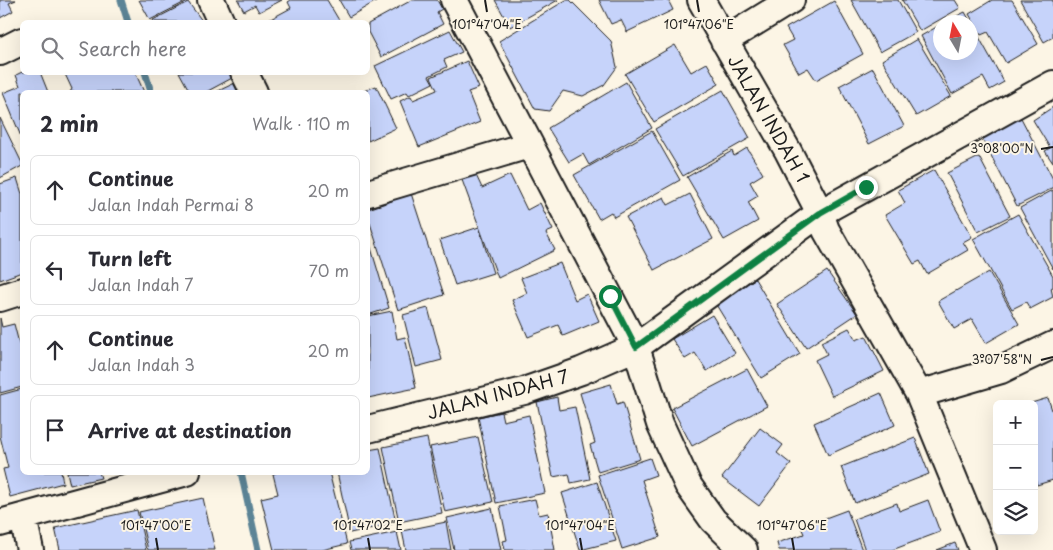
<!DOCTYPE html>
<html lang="en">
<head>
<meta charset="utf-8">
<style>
  :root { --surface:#fff; --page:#f7f7f7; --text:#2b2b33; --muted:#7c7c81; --line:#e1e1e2 }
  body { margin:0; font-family:"Playpen Sans",sans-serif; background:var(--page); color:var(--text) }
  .controls { position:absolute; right:15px; bottom:15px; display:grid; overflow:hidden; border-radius:8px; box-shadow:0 5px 20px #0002 }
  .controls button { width:45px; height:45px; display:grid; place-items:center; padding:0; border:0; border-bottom:1px solid var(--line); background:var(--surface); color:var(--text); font:25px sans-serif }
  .compass { position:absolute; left:933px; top:15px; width:45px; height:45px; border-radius:50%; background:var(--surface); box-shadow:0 5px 20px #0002; rotate:350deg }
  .stop { position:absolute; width:15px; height:15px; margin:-11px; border:4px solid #0b8043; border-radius:50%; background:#fff }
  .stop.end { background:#0b8043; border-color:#fff; box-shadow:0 1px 5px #0008 }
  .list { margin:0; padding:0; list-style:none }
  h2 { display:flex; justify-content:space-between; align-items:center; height:65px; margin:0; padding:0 20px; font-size:21px }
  h2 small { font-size:16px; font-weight:400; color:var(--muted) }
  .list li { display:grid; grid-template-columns:32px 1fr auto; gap:15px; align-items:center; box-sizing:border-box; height:70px; margin:0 10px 10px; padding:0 10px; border:1px solid var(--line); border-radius:8px }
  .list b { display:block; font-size:19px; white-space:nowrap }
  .list p { margin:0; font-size:16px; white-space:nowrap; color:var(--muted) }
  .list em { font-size:16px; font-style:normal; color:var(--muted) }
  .icon { flex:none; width:28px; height:28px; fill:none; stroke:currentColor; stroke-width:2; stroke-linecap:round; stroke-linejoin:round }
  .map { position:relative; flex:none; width:1053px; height:550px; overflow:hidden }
  .search { position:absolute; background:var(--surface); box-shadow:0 5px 20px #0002; left:20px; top:20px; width:350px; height:55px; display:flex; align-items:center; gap:12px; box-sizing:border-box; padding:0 18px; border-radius:8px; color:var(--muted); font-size:19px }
  .panel { position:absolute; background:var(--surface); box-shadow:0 5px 20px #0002; left:20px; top:90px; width:350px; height:385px; border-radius:8px }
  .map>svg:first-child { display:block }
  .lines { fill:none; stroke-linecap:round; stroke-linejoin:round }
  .stream { stroke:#5c8496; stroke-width:7 }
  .building { fill:#c6d3fa; stroke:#1c1c1c }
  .minor-casing { stroke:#1c1c1c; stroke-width:30 }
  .minor { stroke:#fcf5e5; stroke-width:26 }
  .route { stroke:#0b8043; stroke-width:6 }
  .ticks { fill:none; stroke:#1c1c1c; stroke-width:2 }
  .labels { text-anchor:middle; stroke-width:4; stroke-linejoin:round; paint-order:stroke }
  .street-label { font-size:18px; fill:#1c1c1c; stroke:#fcf5e5 }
  .ticks-label { font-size:12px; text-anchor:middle; fill:#1c1c1c; stroke:#fcf5e5; stroke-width:4; stroke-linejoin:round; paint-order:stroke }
</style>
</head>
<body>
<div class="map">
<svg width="1053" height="550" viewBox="0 0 1053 550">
  <rect width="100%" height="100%" fill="#fcf5e5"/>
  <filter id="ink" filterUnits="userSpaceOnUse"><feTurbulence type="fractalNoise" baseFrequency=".02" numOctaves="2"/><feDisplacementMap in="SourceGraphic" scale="10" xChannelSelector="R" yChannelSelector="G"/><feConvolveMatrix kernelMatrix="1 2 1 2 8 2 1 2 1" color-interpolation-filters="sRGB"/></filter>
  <g filter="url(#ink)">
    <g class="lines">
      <path class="stream" d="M121,0L128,22
        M145,72L151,92
        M241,472L258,550"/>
    </g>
    <path class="building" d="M0,0H16L9,3L13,11L0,18Z
      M139,0H189L150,20Z
      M238,0H282L259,12L255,5L244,11Z
      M291,0H327L340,22H265L291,8L288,2Z
      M339,0H378L349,17Z
      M412,0H437L442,9L437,12L443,24L381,57L368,32V24Z
      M495,0H558L510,27Z
      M566,0H570L611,41L617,67L604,85L583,96L563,91L549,111L535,109L499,41Z
      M599,0H668L673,10L627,32L621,20L611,24Z
      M851,0H898L916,32L880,52Z
      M902,0H955L960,8L920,31Z
      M992,0H1012L1038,44L1006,63L988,32L981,35L969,14Z
      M1020,0H1053V37L1044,42Z
      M834,1L863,54L816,80L808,68L799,73L783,45L793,40L786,28Z
      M188,2L203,22H154L153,20Z
      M965,12L1004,82L990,90L983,77L952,94L921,36L940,25V52H970V22H945Z
      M450,30L462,52L444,60L447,67L429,76L433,83L409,95L407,92L391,99L375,66Z
      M917,39L951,96L916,116L882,60Z
      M675,45L691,72L707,63L719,84L654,122L625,74Z
      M467,61L479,88L468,92L480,122L419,147L400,101L411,96L413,100L437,90L431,77Z
      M873,68L904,126L869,144L839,86Z
      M22,72H40L48,92H22V139L3,93L20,86L16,75Z
      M64,72H135L144,92H70L72,89Z
      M179,72H231L234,77L206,92H190Z
      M626,82L652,128L589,165L583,154L569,162L548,128Z
      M235,83L241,92H216Z
      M376,86L396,128L368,141V92H361Z
      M723,90L750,138L683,176L655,129Z
      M1053,107V163L1045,151L1050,148L1033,120Z
      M1020,116L1053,179V188L1017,206L981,136Z
      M0,118L22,163V166L0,178Z
      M652,131L680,180L614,217L611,212L599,219L574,175Z
      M747,148L763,174L750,182L758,196L748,202L758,221L724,240L687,177L732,151L734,156Z
      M979,157L1010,216L978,232L947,173Z
      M934,170L972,237L963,242L968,250L927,274L920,261L914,264L885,215L905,203L898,190Z
      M475,173L482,188L510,175L527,210L540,203L553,230L546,233L555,250L498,278L462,180Z
      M17,178L22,194V272L0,280V184Z
      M408,184L444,295L398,310L368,217V209L392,201L389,190Z
      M1053,190V269L1020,208Z
      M690,194L713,239L654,270L626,217L664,197L668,205Z
      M1018,214L1053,276V287L1051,288L1053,297L1030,309L1026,302L1012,309L973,239Z
      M479,227L493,273L455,285L440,240Z
      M368,238L389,308L368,315Z
      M560,263L575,300L587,294L599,321L563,336L558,325L528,337L512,300L527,293L521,278Z
      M827,271L857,314L806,348L777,304Z
      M989,272L1019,324L986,343L972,319L954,329L938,301Z
      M755,279L800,354L761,378L715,303Z
      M428,308L442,360L416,367L403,315Z
      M392,311L397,339L405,337L416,388L368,398V316Z
      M712,315L735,353L707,371L695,353L685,359L672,339Z
      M0,318L2,327L14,324L22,355V387L0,393Z
      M849,328L856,340L866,336L884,371L832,396L815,360L827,354L821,342Z
      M747,369L767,406L692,446L672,408Z
      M611,384L617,404L623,402L640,459L598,472L590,445L595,443L580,393Z
      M22,389V472H61L63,483L10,497L3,469L8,468L0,436V395Z
      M881,393L895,425L828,455L814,423Z
      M557,397L559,410L575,407L590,479L571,483L569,474L553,477L537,402Z
      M1048,398L1053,413V480L1037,485L1034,475V404H1028Z
      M501,412L503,421L529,415L545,493L496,503L478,417Z
      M760,428L783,445L777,453L791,464L759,506L722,478Z
      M478,437L493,502L445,512L430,447Z
      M427,438L442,513L399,522L383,447Z
      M915,438L929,474L855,503L841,467Z
      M380,448L396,523L350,533L337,472H368V450Z
      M650,458L656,475L642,480L660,537L622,549L598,475Z
      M67,472H99L101,478L70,485Z
      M278,472H329L347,544L322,550H274L261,498L278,494L273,474Z
      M597,482L616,541L580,550L562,493Z
      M203,498L215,550H148L139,512Z
      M535,499L539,515L548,513L555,550H505L503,541L507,540L500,506Z
      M928,500L940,532L892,550H865L854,519L897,503L899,511Z
      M492,508L501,550H454L447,518Z
      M137,510L146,550H60L55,528Z
      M847,510L862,550H779L777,543L804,534L801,527Z
      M446,522L451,550H406L402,531Z
      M397,532L401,550H351L349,542Z
      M955,543L958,550H937Z"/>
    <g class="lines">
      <defs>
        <path id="minor" d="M211,0L221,22
          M454,0L636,347L660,424L688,485L713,520L744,550
          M701,0L788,151L820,213L826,230L919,394L983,550
          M724,41L791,0
          M0,52L22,41
          M244,72L254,92
          M368,193L529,145
          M0,298L22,291
          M919,394L1001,370L1053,345
          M368,429L524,391L581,371L636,347L820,213L1053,84
          M23,517L30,550
          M0,523L187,472"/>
      </defs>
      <use href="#minor" class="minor-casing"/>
      <use href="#minor" class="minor"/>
    </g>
  </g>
  <g class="lines" filter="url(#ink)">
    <path class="route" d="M610,296L636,347L820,213L866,187"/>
  </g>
  <path class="ticks" d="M485,0L487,12M697,0L699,12M1041,149L1053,147M1041,360L1053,357M156,538L158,550M368,538L370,550M580,538L582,550M792,538L794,550"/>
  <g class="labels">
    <g class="street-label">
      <text transform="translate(768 119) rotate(60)" y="6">JALAN INDAH 1</text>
      <text transform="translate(498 395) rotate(-15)" y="6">JALAN INDAH 7</text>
    </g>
  </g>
  <g class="ticks-label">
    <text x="487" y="29">101°47'04"E</text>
    <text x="699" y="29">101°47'06"E</text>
    <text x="1002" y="153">3°08'00"N</text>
    <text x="1002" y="364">3°07'58"N</text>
    <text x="156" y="530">101°47'00"E</text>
    <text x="368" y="530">101°47'02"E</text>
    <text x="580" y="530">101°47'04"E</text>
    <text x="792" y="530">101°47'06"E</text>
  </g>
</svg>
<div class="controls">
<button>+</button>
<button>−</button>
<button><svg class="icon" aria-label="layers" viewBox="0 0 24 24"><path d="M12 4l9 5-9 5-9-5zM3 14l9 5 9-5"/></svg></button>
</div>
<svg class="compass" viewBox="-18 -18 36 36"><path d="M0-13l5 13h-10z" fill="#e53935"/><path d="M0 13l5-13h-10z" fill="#7c7c81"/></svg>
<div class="stop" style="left:610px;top:296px"></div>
<div class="stop end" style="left:866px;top:187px"></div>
<div class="search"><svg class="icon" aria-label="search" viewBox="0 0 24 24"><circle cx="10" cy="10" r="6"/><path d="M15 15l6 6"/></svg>Search here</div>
<section class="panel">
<h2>2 min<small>Walk · 110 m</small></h2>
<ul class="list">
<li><svg class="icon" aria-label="ahead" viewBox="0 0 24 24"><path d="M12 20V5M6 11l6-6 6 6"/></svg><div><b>Continue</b><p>Jalan Indah Permai 8</p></div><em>20 m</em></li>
<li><svg class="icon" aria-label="left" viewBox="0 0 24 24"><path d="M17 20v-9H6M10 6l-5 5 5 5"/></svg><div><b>Turn left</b><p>Jalan Indah 7</p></div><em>70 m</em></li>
<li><svg class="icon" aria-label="ahead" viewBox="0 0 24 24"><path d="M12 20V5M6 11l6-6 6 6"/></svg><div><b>Continue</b><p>Jalan Indah 3</p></div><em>20 m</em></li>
<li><svg class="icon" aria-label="arrive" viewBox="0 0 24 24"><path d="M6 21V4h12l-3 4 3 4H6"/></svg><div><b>Arrive at destination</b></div></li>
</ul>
</section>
</div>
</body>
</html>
